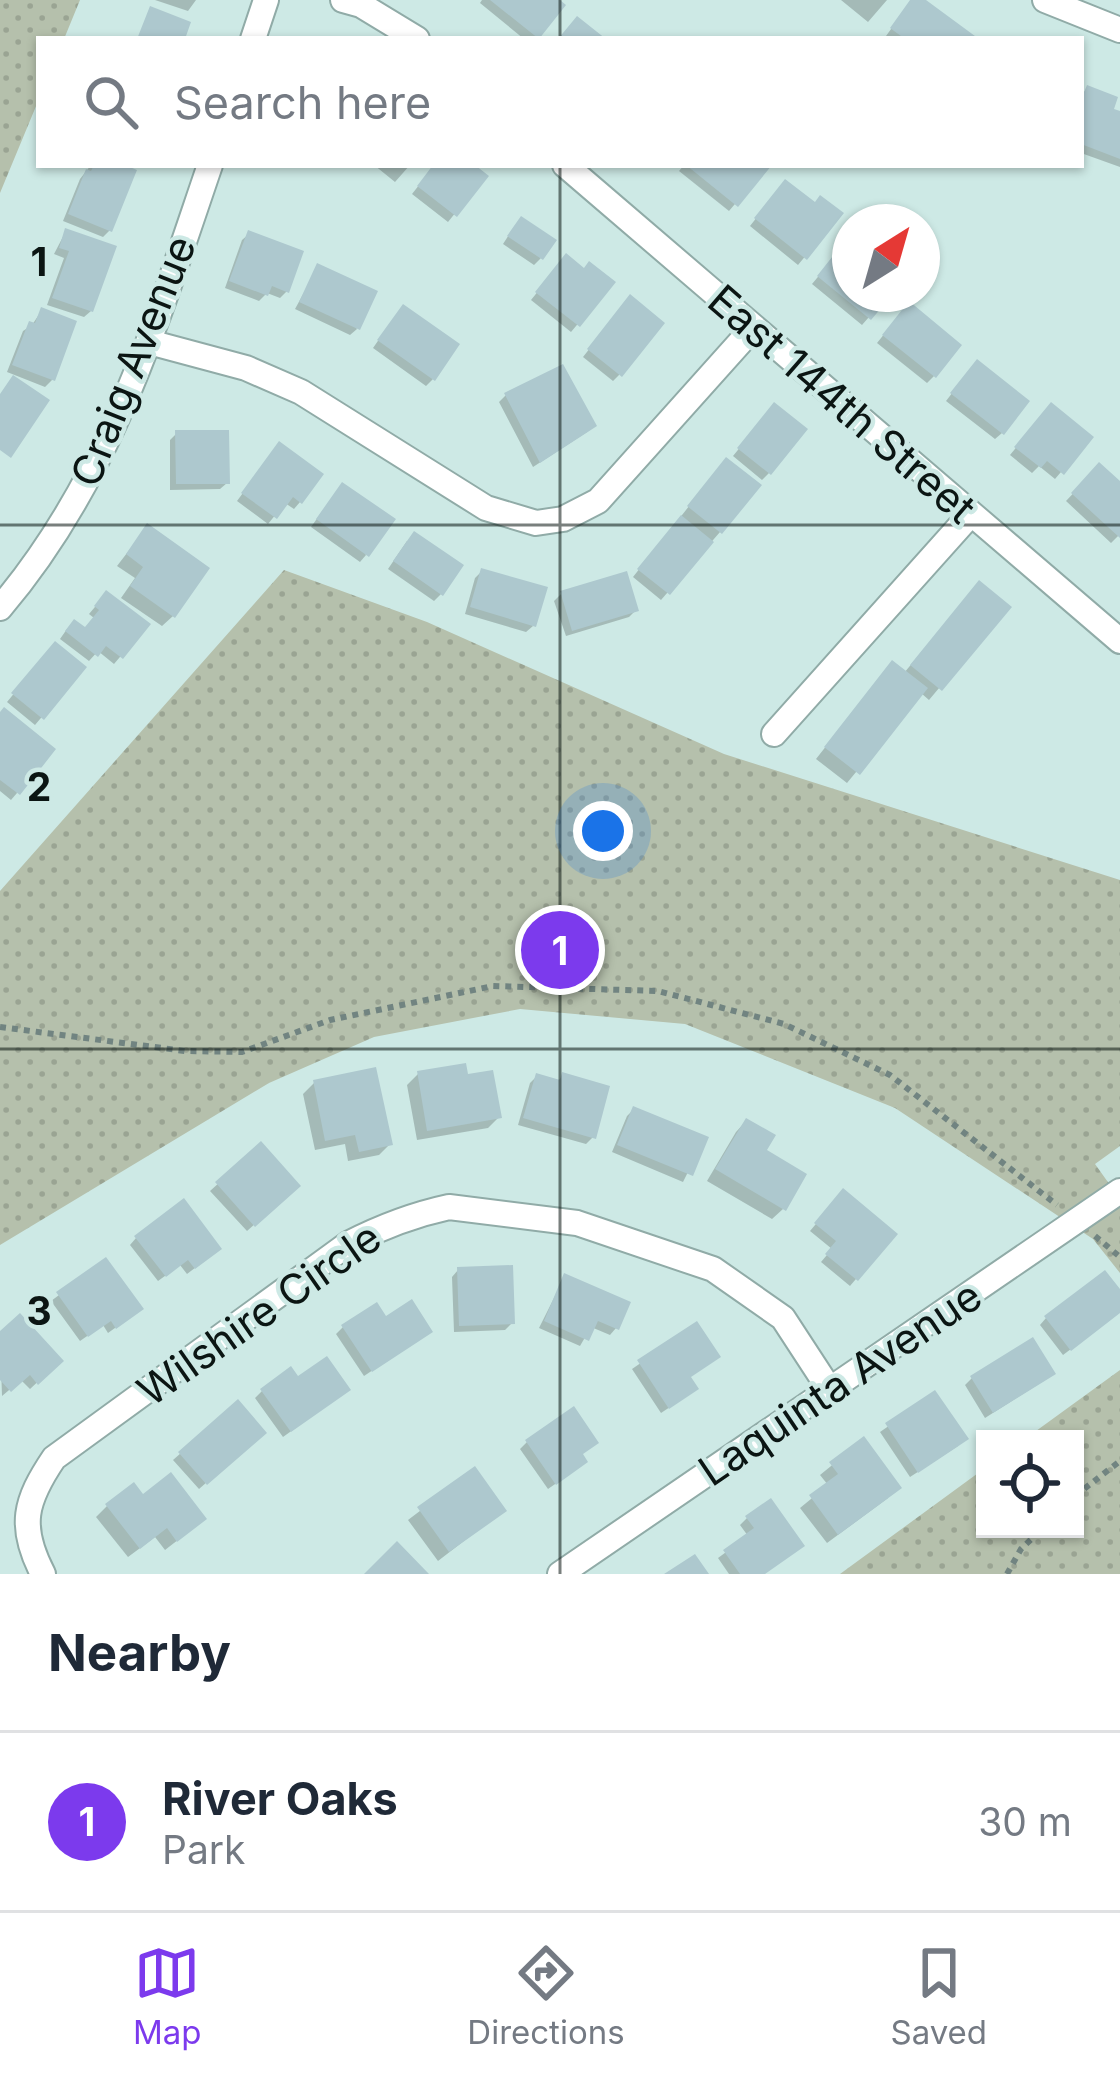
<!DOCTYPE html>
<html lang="en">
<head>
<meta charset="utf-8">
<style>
  :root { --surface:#fff; --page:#f6f6f7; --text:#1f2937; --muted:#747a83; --line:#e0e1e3; --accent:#7c3aed }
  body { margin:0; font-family:Inter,sans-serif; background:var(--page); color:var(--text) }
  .controls { position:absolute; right:36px; bottom:36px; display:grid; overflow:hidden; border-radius:0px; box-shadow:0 3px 9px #0004 }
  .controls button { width:108px; height:108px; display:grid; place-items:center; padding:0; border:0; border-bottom:3px solid var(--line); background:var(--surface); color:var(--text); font:60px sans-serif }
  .compass { position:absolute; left:832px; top:204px; width:108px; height:108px; border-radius:50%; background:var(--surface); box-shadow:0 3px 9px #0004; rotate:37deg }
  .you { position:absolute; left:603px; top:831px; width:42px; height:42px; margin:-30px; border:9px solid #fff; border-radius:50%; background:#1a73e8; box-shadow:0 0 0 18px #1a73e833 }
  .badge { display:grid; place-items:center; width:78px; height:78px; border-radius:50%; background:var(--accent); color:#fff; font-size:39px; font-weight:700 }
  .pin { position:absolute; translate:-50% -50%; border:6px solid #fff; box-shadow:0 3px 12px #0006 }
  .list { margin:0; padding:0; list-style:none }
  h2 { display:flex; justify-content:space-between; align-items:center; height:156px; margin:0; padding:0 48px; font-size:51px }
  h2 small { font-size:39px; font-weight:400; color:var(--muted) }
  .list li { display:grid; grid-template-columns:78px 1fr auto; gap:36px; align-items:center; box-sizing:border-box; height:180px; padding:0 48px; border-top:3px solid var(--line) }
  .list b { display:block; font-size:45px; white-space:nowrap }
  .list p { margin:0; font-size:39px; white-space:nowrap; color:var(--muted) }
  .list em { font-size:39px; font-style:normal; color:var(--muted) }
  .icon { flex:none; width:66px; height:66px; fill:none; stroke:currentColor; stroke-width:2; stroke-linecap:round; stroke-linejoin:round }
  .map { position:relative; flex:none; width:1120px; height:1574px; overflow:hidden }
  .search { position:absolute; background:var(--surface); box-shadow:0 3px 9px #0004; left:36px; right:36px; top:36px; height:132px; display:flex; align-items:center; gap:30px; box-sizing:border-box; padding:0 42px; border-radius:0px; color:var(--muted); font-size:45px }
  .sheet { height:336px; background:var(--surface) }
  nav { display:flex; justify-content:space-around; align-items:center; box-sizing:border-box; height:168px; border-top:3px solid var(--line); background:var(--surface); font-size:33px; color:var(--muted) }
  nav a { display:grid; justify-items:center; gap:6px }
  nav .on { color:var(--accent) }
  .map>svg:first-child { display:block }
  .park { fill:url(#park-dots) }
  .shadow { fill:#0003 }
  .building { fill:#adc8ce }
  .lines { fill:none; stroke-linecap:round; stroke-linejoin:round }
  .minor-casing { stroke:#90aba7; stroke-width:28 }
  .path { stroke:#718481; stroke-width:6; stroke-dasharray:6 6; stroke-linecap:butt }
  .minor { stroke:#fff; stroke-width:24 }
  .grid { fill:none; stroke:#0b1513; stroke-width:3; stroke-opacity:0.55 }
  .labels { text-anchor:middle; stroke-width:9; stroke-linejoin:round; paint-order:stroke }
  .street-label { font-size:42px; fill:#0b1513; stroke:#cde9e5 }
  .grid-label { font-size:39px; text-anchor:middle; font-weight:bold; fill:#0b1513; stroke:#cde9e5; stroke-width:9; stroke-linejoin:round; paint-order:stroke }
</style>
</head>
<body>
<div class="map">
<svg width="1120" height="1574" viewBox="0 0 1120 1574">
  <defs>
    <pattern id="park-dots" width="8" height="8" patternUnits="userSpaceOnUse" patternTransform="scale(3)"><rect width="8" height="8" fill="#b5c0ac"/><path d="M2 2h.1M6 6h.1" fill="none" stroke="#9aa493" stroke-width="1.8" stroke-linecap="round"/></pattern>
  </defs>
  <rect width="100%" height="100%" fill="#cde9e5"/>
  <path class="park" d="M0,0H80L64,39H39V99L0,193Z
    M284,570L427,622L724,754L1120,880V1146L1095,1164L1120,1199V1273L1093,1239L895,1108L685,1024L520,1009L374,1037L269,1083L0,1245V891Z
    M1120,1370V1574H840L985,1468V1529H1075V1439H1025Z"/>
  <path class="shadow" d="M155,0H196L188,11Z
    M482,0H555L562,6L535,39H524L480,3Z
    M841,0H887L868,22Z
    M912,0H920L974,39H890L886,36Z
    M1087,89L1110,111L1120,114V167L1081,153V95Z
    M91,165H117L110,230L103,237L63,221L80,179Z
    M374,165H410L395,182Z
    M435,165H470L485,176L448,222L412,194Z
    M684,165H768L729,211L679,171Z
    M779,189L840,214L798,265L750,226Z
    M514,227L541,258L534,265L503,244Z
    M66,231L91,311L84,317L47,305L64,258L54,254Z
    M249,234L287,291L280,298L267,293L259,301L225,288L242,240Z
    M850,251V294H889L862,325L812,284L838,253Z
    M560,264L612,283L571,332L531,300Z
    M318,267L357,329L350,335L295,309Z
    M624,305L619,375L613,381L583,357Z
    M42,310L52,380L45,387L7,372L23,331L32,325Z
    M902,312L934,376L927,383L877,343Z
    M396,315L433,379L426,386L373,348Z
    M970,370L1002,433L995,439L946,401Z
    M506,395L587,432L533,467L499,402Z
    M1045,412L1090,438L1055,479L1039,466L1032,473L1010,455Z
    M768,413L769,473L762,480L733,456Z
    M177,433L227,483L220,489L170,490V440Z
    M273,452L300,502L294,509L285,503L268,524L237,501Z
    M1099,466L1120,485V534L1111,543L1066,501Z
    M720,467V532L661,600L633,577Z
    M336,492L366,555L360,562L311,527Z
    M147,527L173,616L162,626L121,598L135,578L117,566Z
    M407,541L441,594L434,601L388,569Z
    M482,571L533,626L526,632L465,614L475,578Z
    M561,594L636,610L629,617L566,636L554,601Z
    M969,595L1007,607L929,700L921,693L847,783L816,759L882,675L904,673Z
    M100,601L147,625L114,664L98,651L89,661L60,639L67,629L85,631L94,618L89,614Z
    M49,651L83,668L35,725L7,702Z
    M0,715L17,793L11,800L0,791Z
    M418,1074L499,1117L488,1128L417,1140L407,1085Z
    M537,1076L557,1082L563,1076L593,1137L586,1144L518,1125L530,1083Z
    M314,1083L390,1144L379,1155L348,1161L345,1144L315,1150L303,1094Z
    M634,1109L705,1138L683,1182L612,1152L627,1116Z
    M746,1121L763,1151L783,1209L772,1219L707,1181L736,1132Z
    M261,1145L297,1186L247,1231L210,1191Z
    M837,1199L894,1234L850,1286L821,1262L832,1249L810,1231Z
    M136,1238L212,1255L187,1274L180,1265L158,1281L130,1245Z
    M105,1261L133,1315L108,1333L103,1325L80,1341L51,1301Z
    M458,1270L512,1323L505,1330L454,1332L452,1277Z
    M565,1276L616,1328L610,1335L591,1327L580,1346L539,1328Z
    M1120,1294V1312L1063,1355L1040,1325L1046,1318Z
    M385,1320L430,1332L364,1376L336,1334L343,1327Z
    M696,1325L688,1395L661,1413L632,1369Z
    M0,1335L60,1361L30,1389L21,1380L2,1396Z
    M972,1378L1045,1380L985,1418L965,1385Z
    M297,1381L340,1396L283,1437L255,1398L262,1391Z
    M935,1394L958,1446L910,1477L880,1432Z
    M238,1403L263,1433L199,1489L173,1460Z
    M863,1440L888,1498L827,1543L800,1508L828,1485L820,1475Z
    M527,1442L580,1456L578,1468L548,1489L520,1449Z
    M474,1470L504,1510L438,1561L408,1520Z
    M142,1498L192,1529L165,1550L155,1537L128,1557L96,1517L107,1506Z
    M747,1518L801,1545L763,1574H729L718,1558L748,1536L740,1525Z"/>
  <path class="building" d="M490,0H560L566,5L539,39Z
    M910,0H926L979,39H905L890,28Z
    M150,6L191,22L185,39H137Z
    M577,16L606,39H558Z
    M1087,85L1118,97L1114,109L1120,111V159L1081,144V100Z
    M94,165H125L137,170L112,232L68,214L86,169L91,171Z
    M433,165H475L489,176L457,217L417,186Z
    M686,165H772L738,207Z
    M785,179L815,202L820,195L844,213L807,260L754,218Z
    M521,216L557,240L543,260L507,236Z
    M65,228L117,246L93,312L52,298L69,251L59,248Z
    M248,230L304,251L289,293L272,286L268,296L229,281Z
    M844,242L850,247V294H893L871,320L817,276Z
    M566,253L584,268L589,261L616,282L580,327L535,292Z
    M317,263L378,291L360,330L299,302Z
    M630,294L665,323L622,377L587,349Z
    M909,301L962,345L936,378L882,335Z
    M403,304L460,344L435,381L377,340Z
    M41,307L77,321L55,381L12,365L29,321L35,323Z
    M977,359L1030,401L1004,435L950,393Z
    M563,364L597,426L540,463L504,393Z
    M13,375L50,400L11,458L0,450V394Z
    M774,402L808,429L771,475L737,448Z
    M1051,402L1094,437L1064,475L1047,461L1041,468L1014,447Z
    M175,430H229L230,484H176Z
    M279,441L324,474L302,504L293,497L277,519L241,493Z
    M726,457L762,485L722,534L687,506Z
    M1099,462L1120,481V538L1071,493Z
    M342,482L396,519L369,557L316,519Z
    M681,515L714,542L670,595L637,569Z
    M147,523L210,568L175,618L130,586L143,567L126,554Z
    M414,531L464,565L443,596L393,561Z
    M481,568L548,587L536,627L470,607Z
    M627,571L639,611L572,631L560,591Z
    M979,580L1012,607L942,691L910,665Z
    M106,590L151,624L123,659L106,646L98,657L65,631L74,619L85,627L99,610L94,606Z
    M55,641L87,667L44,720L11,693Z
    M892,660L928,688L860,775L824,747Z
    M4,707L56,749L20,795L0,780V712Z
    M466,1063L468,1074L493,1070L502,1118L427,1131L417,1071Z
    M376,1067L393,1145L359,1152L355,1135L325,1141L313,1080Z
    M562,1072L610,1086L596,1139L523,1118L536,1073L560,1080Z
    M633,1106L709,1137L693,1176L617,1145Z
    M746,1118L776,1135L767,1150L807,1174L786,1211L715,1169Z
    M261,1141L301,1186L255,1227L215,1182Z
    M843,1188L898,1234L858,1281L825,1254L836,1241L814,1223Z
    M184,1198L222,1249L195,1269L188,1260L166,1277L134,1236Z
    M106,1257L144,1309L116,1329L111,1321L88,1337L56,1292Z
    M513,1265L515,1324L459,1326L457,1267Z
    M1105,1270L1120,1289V1313L1071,1351L1044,1316Z
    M564,1273L631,1302L619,1330L598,1321L589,1341L544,1321Z
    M412,1299L433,1332L372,1372L341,1325L377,1302L386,1316Z
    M20,1313L64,1361L38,1385L30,1375L11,1392L0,1380V1331Z
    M697,1321L721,1357L691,1377L699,1389L669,1409L637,1360Z
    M1033,1337L1056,1374L993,1413L970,1376Z
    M327,1356L351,1390L291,1432L260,1389L291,1366L298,1376Z
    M935,1390L969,1439L918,1473L885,1423Z
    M238,1399L267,1433L207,1485L178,1452Z
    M574,1406L599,1443L583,1454L588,1462L556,1485L525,1440Z
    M864,1436L902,1488L838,1535L809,1495L838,1474L829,1462Z
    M475,1466L507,1511L449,1552L417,1507Z
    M171,1472L207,1519L177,1542L167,1528L140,1549L105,1504L134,1482L143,1494Z
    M771,1498L805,1546L765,1574H740L723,1550L754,1528L745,1516Z
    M397,1541L429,1574H364Z
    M695,1554L709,1574H664Z"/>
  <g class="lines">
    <defs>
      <path id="minor" d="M343,0L361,5L417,39
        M1045,0L1120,30
        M253,39L266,0
        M565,165L1120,641
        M149,342L246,368L301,392L486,508L536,523L563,519L598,501L753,328
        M0,608C110,479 156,323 210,165
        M774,734L970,515
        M43,1574C18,1526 25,1501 54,1458L348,1244C381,1227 412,1215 449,1207L577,1223L713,1269L783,1318L830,1390
        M560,1574L1120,1191"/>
    </defs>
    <use href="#minor" class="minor-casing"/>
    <path class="path" d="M0,1027L185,1051L242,1052L330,1020L493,986L658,991L784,1024L890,1075L1057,1205
      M1095,1236L1120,1257
      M1075,1496L1120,1461
      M1007,1574L1021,1549L1042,1529"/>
    <use href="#minor" class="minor"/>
  </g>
  <path class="grid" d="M560,0V39M560,165V1574M0,525H1120M0,1049H1120"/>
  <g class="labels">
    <g class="street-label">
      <text transform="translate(133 361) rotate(-68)" y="15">Craig Avenue</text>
      <text transform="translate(842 404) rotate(41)" y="15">East 144th Street</text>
      <text transform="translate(259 1314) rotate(-35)" y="15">Wilshire Circle</text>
      <text transform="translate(840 1383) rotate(-34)" y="15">Laquinta Avenue</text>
    </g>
  </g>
  <g class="grid-label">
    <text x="39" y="276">1</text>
    <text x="39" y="801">2</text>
    <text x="39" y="1325">3</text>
  </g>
</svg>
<div class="controls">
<button><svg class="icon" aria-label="locate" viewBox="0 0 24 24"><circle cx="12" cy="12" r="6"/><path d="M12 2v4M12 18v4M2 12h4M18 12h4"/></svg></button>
</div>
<svg class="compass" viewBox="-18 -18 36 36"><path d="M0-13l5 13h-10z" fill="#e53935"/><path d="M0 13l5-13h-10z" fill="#747a83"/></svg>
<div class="you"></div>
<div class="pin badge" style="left:560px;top:950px">1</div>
<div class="search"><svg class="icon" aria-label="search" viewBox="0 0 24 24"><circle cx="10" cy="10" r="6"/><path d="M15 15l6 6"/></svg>Search here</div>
</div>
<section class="sheet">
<h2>Nearby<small></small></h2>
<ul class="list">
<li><span class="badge">1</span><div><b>River Oaks</b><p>Park</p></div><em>30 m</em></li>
</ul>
</section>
<nav>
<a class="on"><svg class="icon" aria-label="map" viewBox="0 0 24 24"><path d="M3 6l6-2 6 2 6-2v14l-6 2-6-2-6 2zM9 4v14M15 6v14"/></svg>Map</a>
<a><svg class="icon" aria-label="directions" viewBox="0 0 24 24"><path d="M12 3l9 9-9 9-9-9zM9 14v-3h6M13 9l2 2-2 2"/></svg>Directions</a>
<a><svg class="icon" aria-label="saved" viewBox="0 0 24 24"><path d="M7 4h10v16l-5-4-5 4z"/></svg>Saved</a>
</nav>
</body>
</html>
